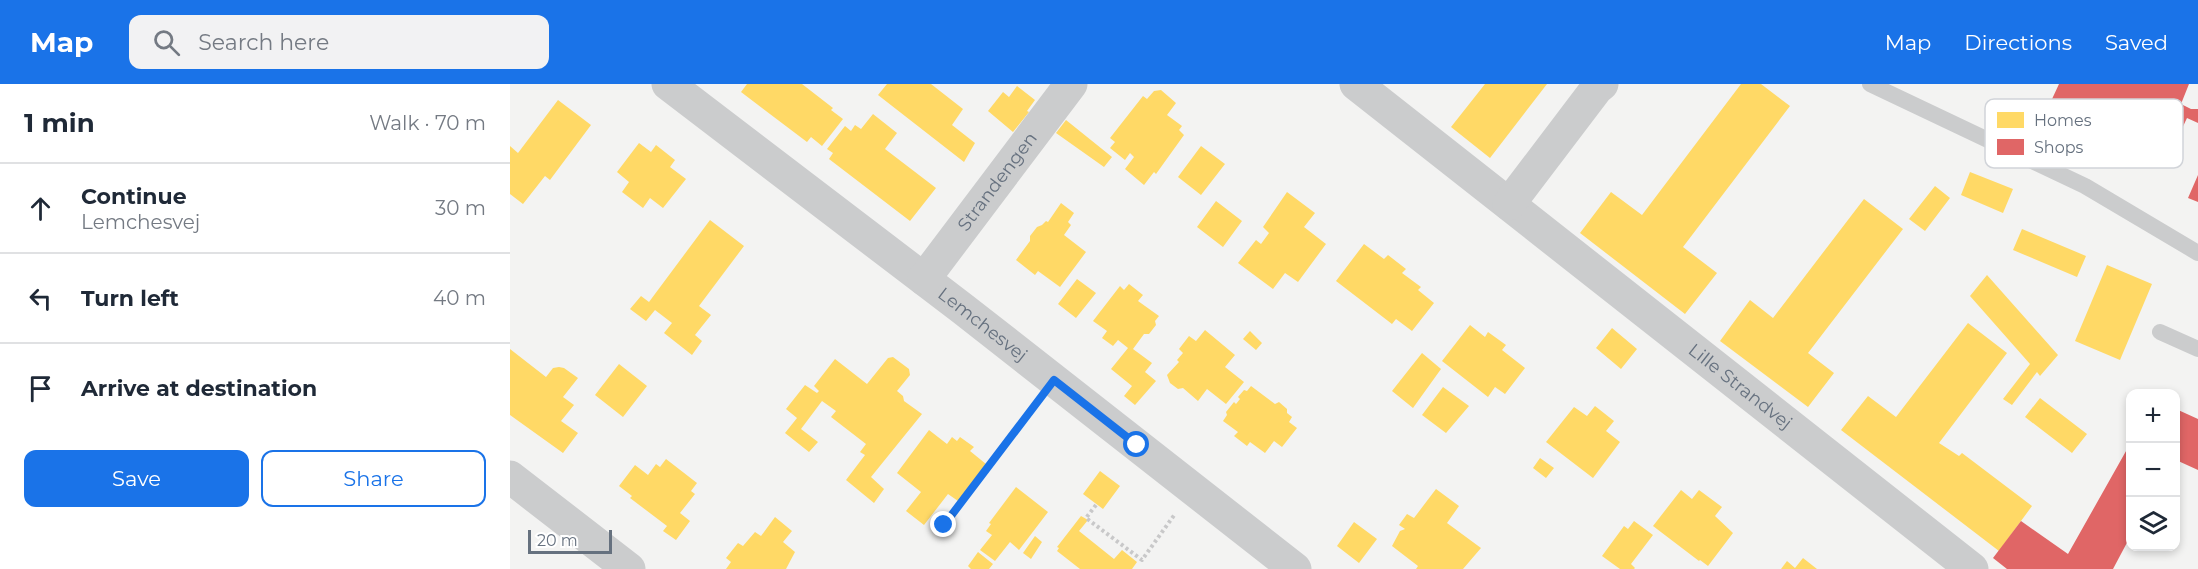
<!DOCTYPE html>
<html lang="en">
<head>
<meta charset="utf-8">
<style>
  :root { --surface:#fff; --page:#f2f2f3; --text:#1f2937; --muted:#747a83; --line:#e0e1e3; --accent:#1a73e8 }
  body { margin:0; font-family:Montserrat,sans-serif; background:var(--page); color:var(--text) }
  .controls { position:absolute; right:18px; bottom:18px; display:grid; overflow:hidden; border-radius:12px; box-shadow:0 3px 9px #0003 }
  .controls button { width:54px; height:54px; display:grid; place-items:center; padding:0; border:0; border-bottom:2px solid var(--line); background:var(--surface); color:var(--text); font:30px sans-serif }
  .scale { position:absolute; left:18px; bottom:15px; width:84px; box-sizing:border-box; padding-left:6px; border:3px solid #66717f; border-top:0; font-size:16px; line-height:21px; white-space:nowrap; color:#66717f; -webkit-text-stroke:4px #fff; paint-order:stroke }
  .stop { position:absolute; width:18px; height:18px; margin:-14px; border:4px solid #1a73e8; border-radius:50%; background:#fff }
  .stop.end { background:#1a73e8; border-color:#fff; box-shadow:0 2px 6px #0008 }
  .list { margin:0; padding:0; list-style:none }
  h2 { display:flex; justify-content:space-between; align-items:center; height:78px; margin:0; padding:0 24px; font-size:26px }
  h2 small { font-size:20px; font-weight:400; color:var(--muted) }
  .list li { display:grid; grid-template-columns:39px 1fr auto; gap:18px; align-items:center; box-sizing:border-box; height:90px; padding:0 24px; border-top:2px solid var(--line) }
  .list b { display:block; font-size:22px; white-space:nowrap }
  .list p { margin:0; font-size:20px; white-space:nowrap; color:var(--muted) }
  .list em { font-size:20px; font-style:normal; color:var(--muted) }
  .actions { display:flex; gap:12px; padding:18px 24px }
  .actions a { flex:1; padding:14px 0; border:2px solid var(--accent); border-radius:12px; text-align:center; font-size:21px; color:var(--accent) }
  .actions .main { background:var(--accent); color:#fff }
  .icon { flex:none; width:33px; height:33px; fill:none; stroke:currentColor; stroke-width:2; stroke-linecap:round; stroke-linejoin:round }
  .map { position:relative; flex:none; width:1688px; height:485px; overflow:hidden }
  header { display:flex; align-items:center; gap:36px; box-sizing:border-box; height:84px; padding:0 30px; background:var(--accent); color:#fff }
  header strong { font-size:28px }
  nav { display:flex; gap:33px; margin-inline-start:auto; font-size:21px }
  .search { width:420px; height:54px; background:var(--page); display:flex; align-items:center; gap:15px; box-sizing:border-box; padding:0 21px; border-radius:12px; color:var(--muted); font-size:22px }
  main { display:flex }
  aside { flex:1; background:var(--surface) }
  .map>svg:first-child { display:block }
  .homes { fill:#ffd966 }
  .shops { fill:#e06666 }
  .lines { fill:none; stroke-linecap:round; stroke-linejoin:round }
  .path { stroke:#c8c8c9; stroke-width:4; stroke-dasharray:3 3; stroke-linecap:butt }
  .lane { stroke:#cbcccd; stroke-width:16 }
  .street { stroke:#cbcccd; stroke-width:33 }
  .route { stroke:#1a73e8; stroke-width:8 }
  .labels { text-anchor:middle; stroke-width:6; stroke-linejoin:round; paint-order:stroke }
  .street-label { font-size:18px; fill:#66717f; stroke:#fff }
  .key { fill:#fff; stroke:#d1d4d9; stroke-width:1.5 }
  .key-label { font-size:16px; fill:#66717f }
</style>
</head>
<body>
<header>
<strong>Map</strong>
<div class="search"><svg class="icon" aria-label="search" viewBox="0 0 24 24"><circle cx="10" cy="10" r="6"/><path d="M15 15l6 6"/></svg>Search here</div>
<nav><a>Map</a><a>Directions</a><a>Saved</a></nav>
</header>
<main>
<aside>
<h2>1 min<small>Walk · 70 m</small></h2>
<ul class="list">
<li><svg class="icon" aria-label="ahead" viewBox="0 0 24 24"><path d="M12 20V5M6 11l6-6 6 6"/></svg><div><b>Continue</b><p>Lemchesvej</p></div><em>30 m</em></li>
<li><svg class="icon" aria-label="left" viewBox="0 0 24 24"><path d="M17 20v-9H6M10 6l-5 5 5 5"/></svg><div><b>Turn left</b></div><em>40 m</em></li>
<li><svg class="icon" aria-label="arrive" viewBox="0 0 24 24"><path d="M6 21V4h12l-3 4 3 4H6"/></svg><div><b>Arrive at destination</b></div></li>
</ul>
<div class="actions"><a class="main">Save</a><a>Share</a></div>
</aside>
<div class="map">
<svg width="1688" height="485" viewBox="0 0 1688 485">
  <rect width="100%" height="100%" fill="#f3f3f2"/>
  <path class="homes" d="M237,0H292L323,24L321,26L333,35L312,62L301,53L297,58L231,8Z
    M377,0H421L453,25L442,41L465,59L454,78L368,11Z
    M975,0H1037L980,74L941,43Z
    M1231,0H1251L1280,22L1173,163L1207,189L1175,230L1070,149L1101,108L1132,131Z
    M507,2L525,16L517,27L519,28L503,48L478,27L493,8L499,13Z
    M651,6L666,19L657,31L672,42L669,46L674,51L646,90L644,88L634,101L615,85L624,73L620,69L615,76L600,64L605,58L600,54L633,12L637,15L644,7Z
    M48,16L81,41L40,96L35,92L13,120L0,110V62L8,69Z
    M363,30L387,49L375,65L426,104L400,137L319,75L323,69L317,65L335,42L341,47L345,41L351,45Z
    M556,36L602,73L594,83L546,49Z
    M129,59L141,68L146,61L165,76L160,83L176,95L153,124L140,114L133,124L112,108L119,98L107,88Z
    M691,62L715,80L691,111L668,93Z
    M1460,88L1503,105L1493,129L1451,111Z
    M1425,102L1440,114L1415,147L1399,135Z
    M777,108L805,129L794,143L816,160L788,198L775,189L763,205L728,179L746,156L751,160L759,149L753,143Z
    M1354,115L1393,145L1298,269L1324,289L1298,323L1210,257L1240,216L1263,234Z
    M706,117L732,137L713,163L687,143Z
    M551,119L564,129L558,138L561,141L554,151L576,168L550,203L528,187L525,191L506,176L520,157V152L527,143L532,141L536,137L538,138Z
    M200,136L234,162L189,222L201,231L185,251L192,257L182,271L154,249L162,239L145,226L136,237L120,225L131,212L139,218Z
    M1512,145L1576,172L1567,193L1503,166Z
    M854,160L874,175L878,171L896,185L892,189L911,203L908,206L924,219L902,247L886,235L882,240L826,197Z
    M1597,181L1642,200L1610,276L1565,257Z
    M1477,191L1548,271L1530,292L1527,288L1502,321L1493,315L1520,280L1460,212Z
    M567,195L586,209L566,234L548,220Z
    M619,200L633,211L628,217L649,232L645,237L646,241L639,250H634L623,265L642,279L635,288L646,297L625,321L614,312L622,302L601,285L618,264L608,256L603,262L592,254L597,247L583,237L610,202L614,206Z
    M1458,239L1497,269L1429,359L1449,372L1452,369L1522,422L1489,467L1331,346L1358,312L1386,333Z
    M960,241L975,253L978,248L996,261L992,266L1015,284L995,310L985,303L978,313L932,277Z
    M1102,244L1127,265L1111,285L1086,264Z
    M695,246L725,271L715,283L734,298L716,320L697,305L688,317L673,304L668,305L660,299L657,291L669,278L667,276L673,269L669,265L679,252L686,257Z
    M740,247L752,259L746,266L733,255Z
    M0,265L36,293L43,284L49,283L54,284L68,294L53,313L64,321L51,337L68,349L53,369L0,331Z
    M912,269L931,285L903,324L882,307Z
    M383,273L399,285L400,291L387,307L393,312L394,317L412,330L361,393L374,405L364,419L336,396L355,371L350,368L356,360L321,333L326,327L312,317L291,345L308,358L299,368L275,349L287,334L276,325L295,301L307,309L309,307L304,302L325,275L357,300L378,274Z
    M109,280L137,302L113,333L85,311Z
    M741,302L765,320L769,318L777,325V329L782,333L779,338L787,344L772,363L764,357L755,369L740,358L737,362L724,352L728,348L713,337L717,331L716,328L724,318L726,320L730,315L728,313L734,306L737,307Z
    M933,303L959,322L936,349L912,331Z
    M1530,314L1577,350L1562,369L1515,333Z
    M1085,322L1104,337L1096,347L1110,358L1083,394L1036,358L1064,323L1077,332Z
    M419,346L437,360L442,353L447,357L450,353L464,363L460,367L476,380L448,417L438,410L414,441L396,427L411,408L387,389Z
    M1030,374L1044,384L1036,394L1023,384Z
    M156,375L187,399L181,407L185,410L170,429L180,437L166,456L153,447L157,442L120,414L122,412L109,402L125,381L138,391L146,380L150,383Z
    M590,387L610,402L593,425L573,410Z
    M506,403L538,428L509,466L500,458L485,477L470,466L482,451L476,447L481,440L479,439Z
    M926,405L949,422L937,439L971,464L953,485H906L908,482L882,462L890,447L895,445L889,441L897,430L904,434Z
    M1171,406L1182,415L1189,406L1212,423L1205,432L1223,449L1198,482L1190,476L1189,477L1143,442Z
    M571,432L578,436L569,447L604,475L612,466L627,478L622,485H570L547,467L549,464L547,463Z
    M265,433L282,447L273,458L285,468L276,485H216L221,478L216,474L228,459L233,462L245,448L251,452Z
    M1124,437L1143,451L1121,480L1125,484L1124,485H1110L1092,472L1114,442L1118,445Z
    M844,438L867,455L849,479L827,462Z
    M525,452L532,458L521,475L513,469Z
    M468,468L483,480L479,485H461L458,482Z
    M1293,474L1307,485H1271L1277,477L1285,484Z"/>
  <path class="shops" d="M1549,0H1679L1671,20L1681,25H1688V39L1677,34L1655,81L1536,28Z
    M1688,91V118L1678,114Z
    M1666,325L1688,335V386L1666,376Z
    M1620,360V453L1603,485H1497L1483,474L1511,437L1558,470Z"/>
  <g class="lines">
    <path class="path" d="M586,421L576,434L632,476L665,430
      M434,441L526,321"/>
    <path class="lane" d="M1360,0L1575,102L1688,169
      M1650,248L1688,265"/>
    <g class="street">
      <path id="s1" d="M158,0L453,225L785,485"/>
      <path id="s2" d="M846,0L1462,485"/>
      <path d="M999,120L1087,4L1092,0"/>
      <path id="s3" d="M414,195L561,0"/>
      <path d="M0,393L119,485"/>
    </g>
  </g>
  <g class="lines">
    <path class="route" d="M434,441L544,296L627,361"/>
  </g>
  <g class="labels">
    <g class="street-label">
      <text dy="6" stroke="none"><textPath href="#s3" startOffset="122">Strandengen</textPath></text>
      <text dy="6" stroke="none"><textPath href="#s1" startOffset="396">Lemchesvej</textPath></text>
      <text dy="6" stroke="none"><textPath href="#s2" startOffset="489">Lille Strandvej</textPath></text>
    </g>
  </g>
  <rect x="1475" y="15" width="198" height="69" rx="9" class="key"/>
  <rect x="1487" y="28" width="27" height="16" fill="#ffd966"/>
  <rect x="1487" y="55" width="27" height="16" fill="#e06666"/>
  <g class="key-label">
    <text x="1524" y="42">Homes</text>
    <text x="1524" y="69">Shops</text>
  </g>
</svg>
<div class="controls">
<button>+</button>
<button>−</button>
<button><svg class="icon" aria-label="layers" viewBox="0 0 24 24"><path d="M12 4l9 5-9 5-9-5zM3 14l9 5 9-5"/></svg></button>
</div>
<div class="scale">20 m</div>
<div class="stop" style="left:627px;top:361px"></div>
<div class="stop end" style="left:434px;top:441px"></div>
</div>
</main>
</body>
</html>
